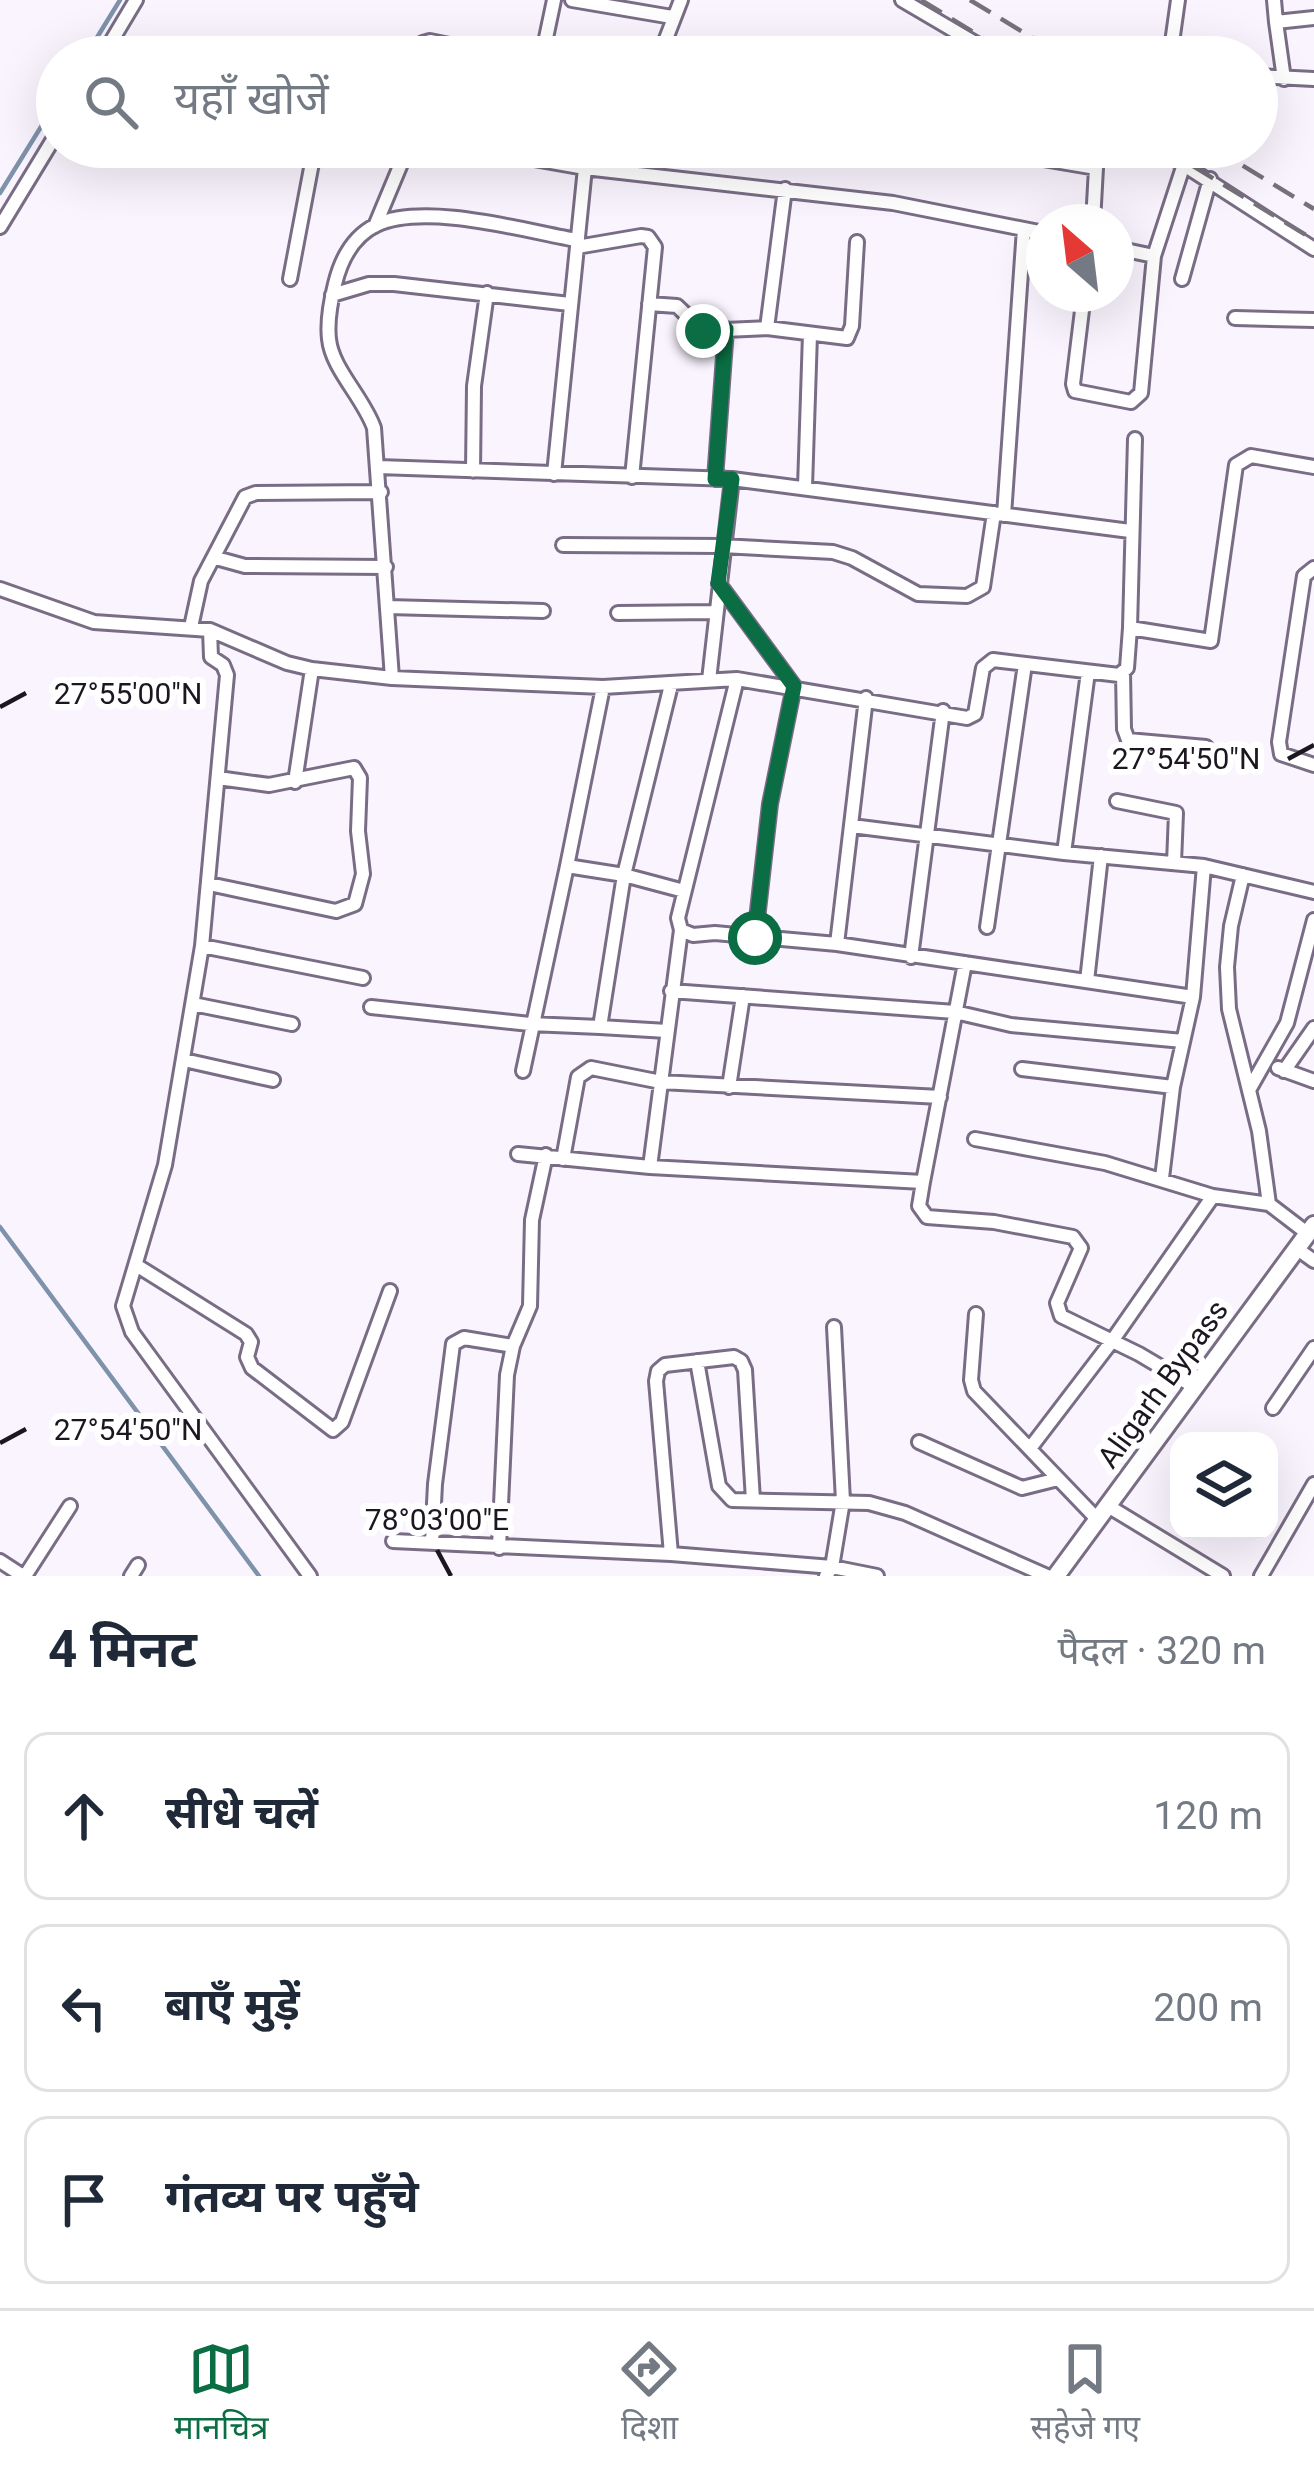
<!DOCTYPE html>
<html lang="hi">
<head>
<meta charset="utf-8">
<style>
  :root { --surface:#fff; --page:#f6f6f7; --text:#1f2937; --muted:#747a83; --line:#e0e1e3; --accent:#0a6d43 }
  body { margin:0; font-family:Roboto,"Noto Sans Devanagari",sans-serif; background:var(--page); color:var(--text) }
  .controls { position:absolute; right:36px; bottom:36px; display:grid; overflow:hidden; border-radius:24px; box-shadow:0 12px 48px #0002 }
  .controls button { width:108px; height:108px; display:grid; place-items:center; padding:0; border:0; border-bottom:3px solid var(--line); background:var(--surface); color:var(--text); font:60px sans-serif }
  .compass { position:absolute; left:1026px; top:204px; width:108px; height:108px; border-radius:50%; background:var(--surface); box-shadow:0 12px 48px #0002; rotate:332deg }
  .stop { position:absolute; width:36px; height:36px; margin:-27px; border:9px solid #0a6d43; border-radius:50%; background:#fff }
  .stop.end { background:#0a6d43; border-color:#fff; box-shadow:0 3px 12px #0008 }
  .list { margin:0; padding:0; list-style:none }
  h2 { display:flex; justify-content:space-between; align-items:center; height:156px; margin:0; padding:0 48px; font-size:51px }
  h2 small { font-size:39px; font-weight:400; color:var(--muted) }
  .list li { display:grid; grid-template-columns:78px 1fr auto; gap:36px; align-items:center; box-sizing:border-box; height:168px; margin:0 24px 24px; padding:0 24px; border:3px solid var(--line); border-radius:24px }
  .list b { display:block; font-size:45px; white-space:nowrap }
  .list em { font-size:39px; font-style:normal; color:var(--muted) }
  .icon { flex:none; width:66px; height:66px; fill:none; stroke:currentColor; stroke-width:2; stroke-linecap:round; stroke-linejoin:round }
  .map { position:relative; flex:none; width:1314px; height:1576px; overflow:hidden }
  .search { position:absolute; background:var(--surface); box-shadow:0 12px 48px #0002; left:36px; right:36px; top:36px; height:132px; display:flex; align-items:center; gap:30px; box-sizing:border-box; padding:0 42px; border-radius:66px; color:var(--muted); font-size:45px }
  .sheet { height:732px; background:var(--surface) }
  nav { display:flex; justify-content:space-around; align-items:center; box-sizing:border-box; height:168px; border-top:3px solid var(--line); background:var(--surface); font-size:33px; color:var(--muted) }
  nav a { display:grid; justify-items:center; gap:6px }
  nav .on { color:var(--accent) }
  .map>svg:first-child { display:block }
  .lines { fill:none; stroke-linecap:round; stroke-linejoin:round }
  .stream { stroke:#7e92aa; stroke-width:4.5 }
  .minor-casing { stroke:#796d85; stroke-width:18 }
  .secondary-casing { stroke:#796d85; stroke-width:22 }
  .minor { stroke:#fff; stroke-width:12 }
  .secondary { stroke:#fff; stroke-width:16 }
  .rail { stroke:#77717c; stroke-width:4.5; stroke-dasharray:24 12; stroke-linecap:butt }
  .route { stroke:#0a6d43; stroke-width:15 }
  .ticks { fill:none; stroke:#1b1620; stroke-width:4.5 }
  .labels { text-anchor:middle; stroke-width:12; stroke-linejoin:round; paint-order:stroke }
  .street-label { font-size:30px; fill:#1b1620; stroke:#fff }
  .ticks-label { font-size:30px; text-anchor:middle; fill:#1b1620; stroke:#fff; stroke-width:12; stroke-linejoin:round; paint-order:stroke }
</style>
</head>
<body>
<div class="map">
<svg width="1314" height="1576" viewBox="0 0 1314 1576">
  <rect width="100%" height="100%" fill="#faf4ff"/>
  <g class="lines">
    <path class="stream" d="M85,57L120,0
      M0,193L57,101
      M0,1227L259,1576"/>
    <defs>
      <path id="minor" d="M572,0L672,17
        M902,0L999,57
        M1274,0L1276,22L1314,18
        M1276,22L1284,79
        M102,57L136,0
        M420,57L423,43L430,41L508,57
        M542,57L554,0
        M659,57L681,0
        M1170,57L1178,0
        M1257,76L1314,79
        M467,147L585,168
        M1041,147L1043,159L1096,168L1093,222
        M1156,147L1314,249
        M632,173L635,147
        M375,226L408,147
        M0,227L57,133
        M577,247L641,236L648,237L655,247L632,477
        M1116,248L1154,256
        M290,279L315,147
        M1182,279L1210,179
        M1084,294L1073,384L1075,391L1131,402L1141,393L1154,256L1184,164
        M332,295L369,284H394L570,304
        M649,304L677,306L703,331L767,328L847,338L852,326L857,242
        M1235,318L1314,320
        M767,328L785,189
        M378,467L732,479L709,680
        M473,471L474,386L487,293
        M554,474L585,168L893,203L1044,233
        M715,479L726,329
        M732,479L1130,531
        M805,487L810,334
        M1004,515L1024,229
        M563,545L722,546L833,552L852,558L918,594L967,596L983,587L994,513
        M216,558L245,566L386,567
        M1314,568L1304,576L1279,742L1281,754L1314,765
        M719,584L794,686L770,804L755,937
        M0,589L94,622L210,630L287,663L312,669L392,678L603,687L737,679L967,718L975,714L983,668L993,660L1119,675L1127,668L1130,628L1211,641L1236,465L1251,456L1314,467
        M388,607L543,611
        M618,613L715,612
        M191,627L201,581L245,497L256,493L381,492
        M1130,628L1135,439
        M210,630L211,657L223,665L227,675L202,946L165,1165L123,1306L132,1332L310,1576
        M1123,672L1124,729L1128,740L1206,747
        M392,678L374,428C363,397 332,369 329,339C327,322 331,300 335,284C341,259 352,237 376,225C425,202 525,231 577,240
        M737,679L678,918L681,930L693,935L715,933L837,944L1193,997L1204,866
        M671,685L624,875L684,891
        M603,687L567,866L624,875L600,1027L667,1031
        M295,782L312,669
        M1117,801L1176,813L1174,863
        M852,826L1064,853L1088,672
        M1064,853L1204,866L1314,892
        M1243,875L1231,926L1227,967L1229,1009L1259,1131L1269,1204
        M209,884L336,911L355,904L363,874L358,831L360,778L354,768L269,785L218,778
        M987,927L1025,664
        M837,944L866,698
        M202,946L363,978
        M911,957L943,711
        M1087,981L1101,856
        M671,991L955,1012L1011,1025L1183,1041
        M193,1004L292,1024
        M371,1007L530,1024L600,1027
        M184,1060L273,1080
        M1278,1068L1314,1081
        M1022,1069L1173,1087
        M523,1071L567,866
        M1284,1071L1314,1028
        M729,1087L743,996
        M1249,1090L1287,1023L1314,920
        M975,1139L1105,1163L1213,1196L1269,1204L1307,1233
        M518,1154L650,1167L923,1182L919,1206L927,1217L994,1222L1073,1237L1081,1248L1057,1303L1061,1316L1139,1354L1193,1386
        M563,1159L578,1077L591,1068L661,1082L940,1097
        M650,1167L681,930
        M1162,1178L1173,1087L1193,997
        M923,1182L965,963
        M1296,1248L1314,1261
        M136,1265L246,1334L251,1342L247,1357L252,1368L333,1430L342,1422L390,1291
        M976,1314L971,1380L974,1391L1097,1519
        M834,1327L843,1501L832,1567L877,1576
        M697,1361L719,1486L732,1500L869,1503L905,1513L1047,1576
        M1273,1408L1314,1348
        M919,1442L1022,1488L1058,1479
        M1031,1447L1112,1341L1213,1196
        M753,1500L745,1370L741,1361L734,1357L665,1365L658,1371L656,1381L671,1554L832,1567L826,1576
        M1108,1506L1223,1576
        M393,1541L671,1554
        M432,1543L435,1484L453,1344L464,1338L513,1346
        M499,1548L507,1375L513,1346L530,1306L532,1220L546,1155
        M0,1561L23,1576
        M25,1576L70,1506
        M131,1576L138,1565
        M1261,1576L1314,1484"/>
      <path id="secondary" d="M1056,1576L1314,1225"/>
    </defs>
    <use href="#minor" class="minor-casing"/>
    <use href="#secondary" class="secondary-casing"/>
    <use href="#minor" class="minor"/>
    <use href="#secondary" class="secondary"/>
    <path class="rail" d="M921,0L1014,57
      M970,0L1064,57
      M1162,147L1314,240
      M1212,147L1314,209"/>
  </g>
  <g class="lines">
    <path class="route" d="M703,331L726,329L715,479H732L718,583L794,686L770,804L755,938"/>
  </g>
  <path class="ticks" d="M0,707L26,693M1288,759L1314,745M0,1443L26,1429M437,1550L451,1576"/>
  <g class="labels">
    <g class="street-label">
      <text transform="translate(1163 1384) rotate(-54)" y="10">Aligarh Bypass</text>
    </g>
  </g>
  <g class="ticks-label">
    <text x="128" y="704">27°55'00"N</text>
    <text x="1186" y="769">27°54'50"N</text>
    <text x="128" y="1440">27°54'50"N</text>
    <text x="437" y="1530">78°03'00"E</text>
  </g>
</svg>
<div class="controls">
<button><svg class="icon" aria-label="layers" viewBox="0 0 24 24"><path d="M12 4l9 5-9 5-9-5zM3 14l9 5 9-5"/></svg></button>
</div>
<svg class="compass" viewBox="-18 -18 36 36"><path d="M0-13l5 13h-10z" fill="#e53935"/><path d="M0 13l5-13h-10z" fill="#747a83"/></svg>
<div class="stop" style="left:755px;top:938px"></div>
<div class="stop end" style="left:703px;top:331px"></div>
<div class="search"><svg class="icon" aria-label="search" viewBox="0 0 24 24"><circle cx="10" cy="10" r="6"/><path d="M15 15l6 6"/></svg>यहाँ खोजें</div>
</div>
<section class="sheet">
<h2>4 मिनट<small>पैदल · 320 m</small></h2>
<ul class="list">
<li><svg class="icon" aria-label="ahead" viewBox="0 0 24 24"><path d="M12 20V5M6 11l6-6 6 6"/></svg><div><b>सीधे चलें</b></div><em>120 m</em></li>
<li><svg class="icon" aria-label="left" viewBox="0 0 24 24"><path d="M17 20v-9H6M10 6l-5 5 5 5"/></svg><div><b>बाएँ मुड़ें</b></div><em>200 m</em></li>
<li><svg class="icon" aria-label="arrive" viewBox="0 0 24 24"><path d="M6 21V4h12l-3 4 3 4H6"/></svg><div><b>गंतव्य पर पहुँचे</b></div></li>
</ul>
</section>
<nav>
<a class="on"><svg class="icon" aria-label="map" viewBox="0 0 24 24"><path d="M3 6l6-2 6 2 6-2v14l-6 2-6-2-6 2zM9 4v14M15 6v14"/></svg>मानचित्र</a>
<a><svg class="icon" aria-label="directions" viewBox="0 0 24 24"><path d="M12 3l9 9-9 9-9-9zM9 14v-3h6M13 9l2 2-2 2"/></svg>दिशा</a>
<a><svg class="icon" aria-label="saved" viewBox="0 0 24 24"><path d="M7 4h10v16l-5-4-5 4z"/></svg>सहेजे गए</a>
</nav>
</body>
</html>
